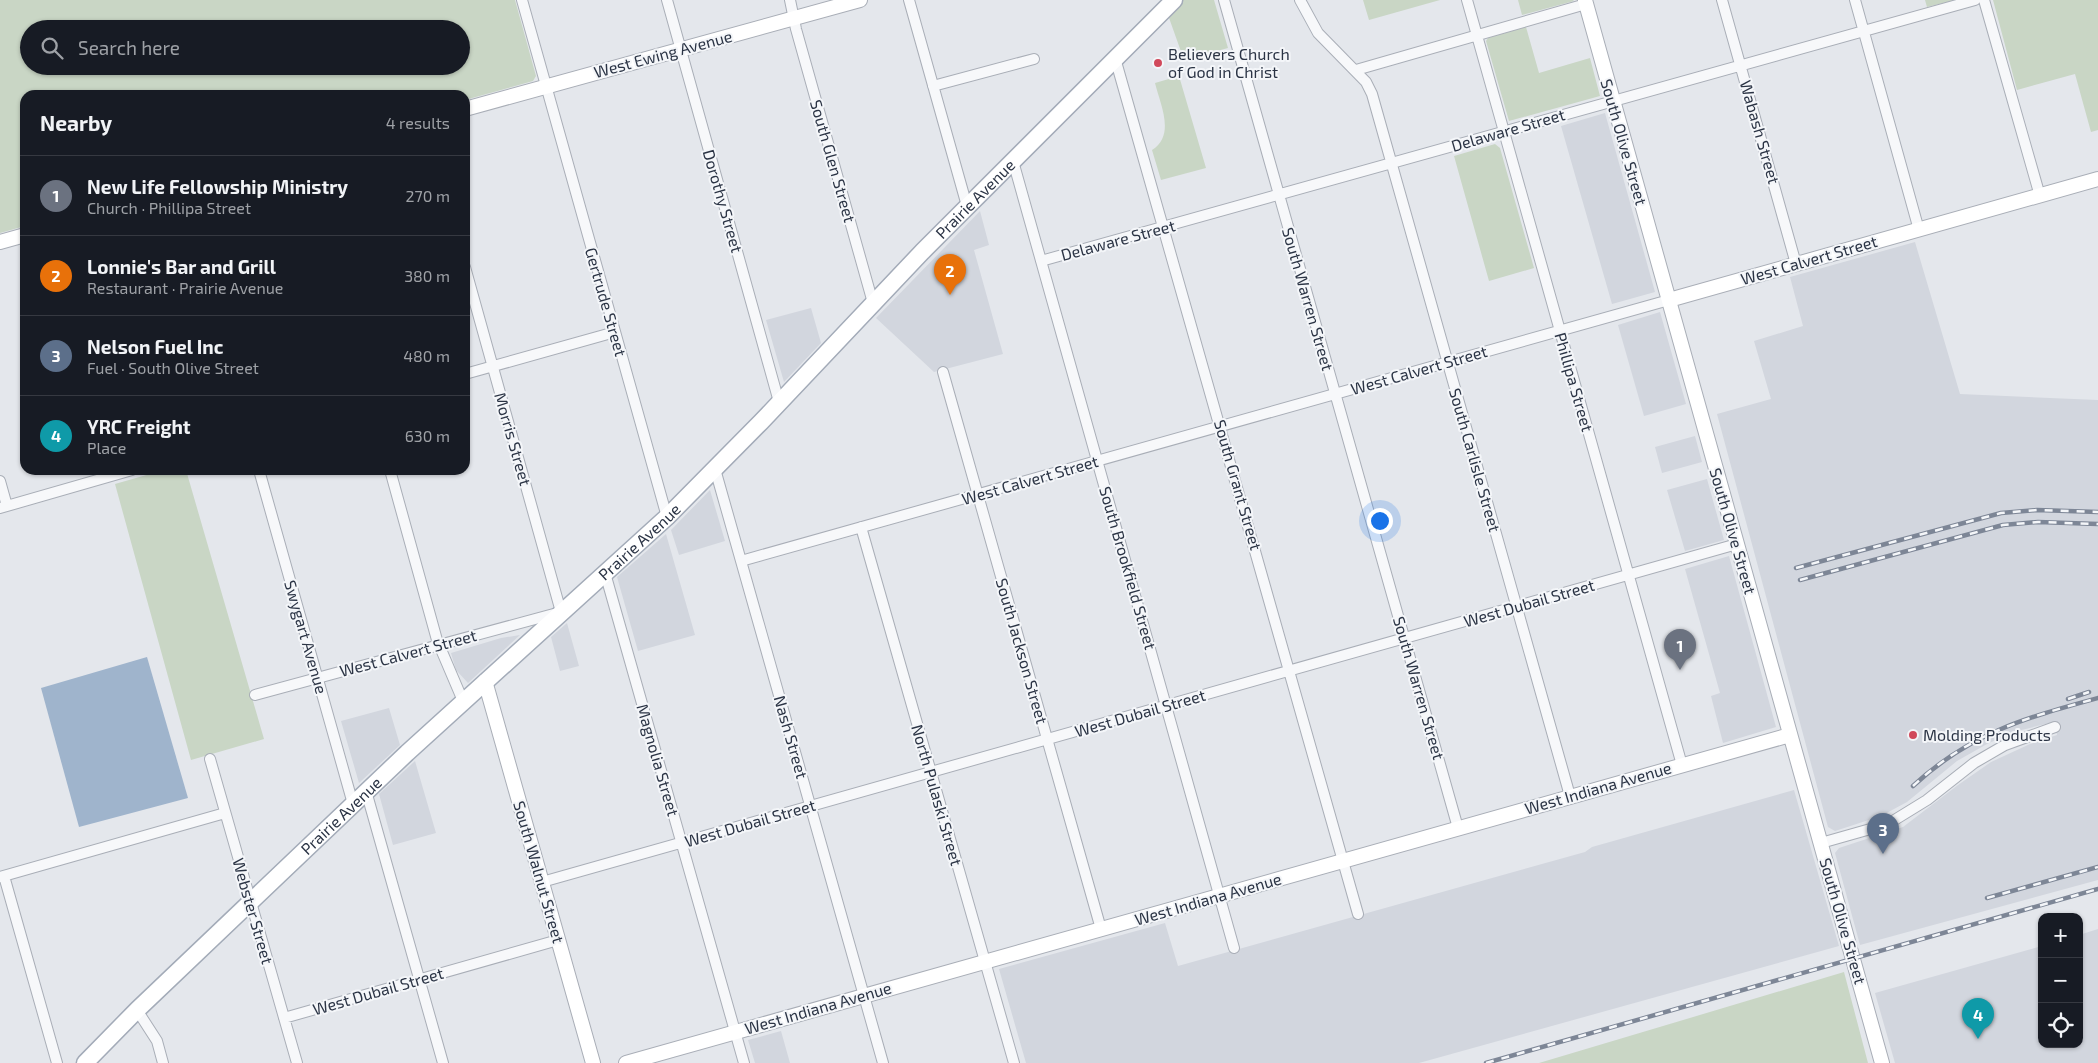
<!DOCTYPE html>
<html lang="en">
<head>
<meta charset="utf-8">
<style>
  :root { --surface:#171b24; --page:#20242c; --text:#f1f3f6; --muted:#9ea1a6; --line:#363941; --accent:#8c9099 }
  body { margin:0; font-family:"Exo 2",sans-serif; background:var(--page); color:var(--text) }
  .controls { position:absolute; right:15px; bottom:15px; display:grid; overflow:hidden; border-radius:10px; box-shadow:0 1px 4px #0004 }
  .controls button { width:45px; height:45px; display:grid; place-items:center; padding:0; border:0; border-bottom:1px solid var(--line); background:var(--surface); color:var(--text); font:25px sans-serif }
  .you { position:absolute; left:1379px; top:520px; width:18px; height:18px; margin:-12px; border:4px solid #fff; border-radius:50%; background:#1a73e8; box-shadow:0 0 0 8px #1a73e833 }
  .badge { display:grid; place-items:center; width:32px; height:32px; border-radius:50%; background:var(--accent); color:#fff; font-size:16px; font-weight:700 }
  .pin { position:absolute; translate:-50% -41px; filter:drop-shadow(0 1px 2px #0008) }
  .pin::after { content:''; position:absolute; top:26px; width:18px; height:15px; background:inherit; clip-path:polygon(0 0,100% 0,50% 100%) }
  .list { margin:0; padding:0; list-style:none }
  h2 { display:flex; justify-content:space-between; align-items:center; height:65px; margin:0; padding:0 20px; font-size:21px }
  h2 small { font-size:16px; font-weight:400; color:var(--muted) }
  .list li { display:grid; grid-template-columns:32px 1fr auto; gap:15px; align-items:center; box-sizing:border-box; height:80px; padding:0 20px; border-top:1px solid var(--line) }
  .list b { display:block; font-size:19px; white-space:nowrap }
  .list p { margin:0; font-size:16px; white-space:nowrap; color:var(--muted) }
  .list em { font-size:16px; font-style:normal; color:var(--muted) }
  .icon { flex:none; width:28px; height:28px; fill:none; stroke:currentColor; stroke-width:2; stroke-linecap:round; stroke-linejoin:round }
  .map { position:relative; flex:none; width:2098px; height:1063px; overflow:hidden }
  .search { position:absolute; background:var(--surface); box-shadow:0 1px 4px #0004; left:20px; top:20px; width:450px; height:55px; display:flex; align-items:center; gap:12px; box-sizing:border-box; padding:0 18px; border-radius:28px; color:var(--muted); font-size:19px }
  .panel { position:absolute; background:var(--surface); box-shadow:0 1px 4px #0004; left:20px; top:90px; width:450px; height:385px; border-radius:15px }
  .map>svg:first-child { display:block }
  .built { fill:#d2d6de }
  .green { fill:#c9d6c5; fill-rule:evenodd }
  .water { fill:#9fb4cc }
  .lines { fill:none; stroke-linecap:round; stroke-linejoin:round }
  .street-casing { stroke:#a9aeb7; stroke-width:12 }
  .secondary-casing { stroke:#a9aeb7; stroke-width:16 }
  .primary-casing { stroke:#a3abb8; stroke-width:19 }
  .street { stroke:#f7f8fa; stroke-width:10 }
  .secondary { stroke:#fff; stroke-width:14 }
  .primary { stroke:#fff; stroke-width:16 }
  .rail-casing { stroke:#7d8696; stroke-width:4.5 }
  .rail { stroke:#f4f6f9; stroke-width:2.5; stroke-dasharray:8; stroke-linecap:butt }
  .poi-dot { fill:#d1495b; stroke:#f4f6f9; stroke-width:2 }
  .labels { text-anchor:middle; stroke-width:4; stroke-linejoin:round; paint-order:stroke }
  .street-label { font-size:16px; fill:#2b3445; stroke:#f4f6f9 }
  .poi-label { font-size:16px; fill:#2b3445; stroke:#f4f6f9; text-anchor:start }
</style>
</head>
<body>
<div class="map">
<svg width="2098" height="1063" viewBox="0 0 2098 1063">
  <rect width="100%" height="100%" fill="#e4e7ec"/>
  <path class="built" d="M1605,113L1655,292L1612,304L1561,126Z
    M980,211L989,245L974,250L1003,354L934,372L876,318Z
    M1915,242L1960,394L2098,400V880L1860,945L1835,853L1839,848L1903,827L1958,785L1991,762L2030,744L2057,735L2054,722L2013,732L1987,744L1957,761L1907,802L1881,816L1835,831L1828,827L1717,414L1771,399L1754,341L1803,326L1790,277Z
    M811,308L821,343L784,382L766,320Z
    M1660,312L1686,404L1644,416L1618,325Z
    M1695,436L1702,462L1662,473L1655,447Z
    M1707,479L1724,540L1685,551L1667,490Z
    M710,490L725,541L679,555L671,530Z
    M666,534L695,635L638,651L617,577Z
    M1729,556L1776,727L1723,743L1711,696L1720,693L1685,569Z
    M567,623L579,666L560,671L551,637Z
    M520,635L468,683L456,670L451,653L501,638Z
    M389,708L400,745L359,783L341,721Z
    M415,761L436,833L393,845L379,794Z
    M1794,790L1839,946L1419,1063H1026L999,969L1165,923L1178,966L1585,852L1592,847Z
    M2098,929V1063H1895L1875,993L2042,946V1044H2079V935Z
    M781,1031L790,1063H755L748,1040Z"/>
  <path class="green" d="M0,0H515L536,76L533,81L465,100V95H25V226L0,233ZM29,29H461V66H29Z
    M1182,0H1214L1228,48L1184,60L1168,15Z
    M1363,0H1440L1369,20Z
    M1518,0H1573L1574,1L1522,15Z
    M1925,0H1955L1927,7Z
    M1993,0H2098V130L2091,132L2075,74L2017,90Z
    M1526,27L1539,73L1590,58L1600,96L1509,121L1486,41L1488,38Z
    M1179,76L1206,168L1161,180L1152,150C1176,135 1160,104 1155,83Z
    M1495,144L1500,148L1534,268L1489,281L1454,156Z
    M164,470H186L264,739L191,760L115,484Z
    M1844,972L1868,1063H1539Z"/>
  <path class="water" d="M147,657L188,798L79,827L41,688Z"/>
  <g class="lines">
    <defs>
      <path id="street" d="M522,0L667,517
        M667,0L779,402
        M790,0L796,29L873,303
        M909,0L967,206
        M1224,0L1458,828
        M1300,0L1318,33L1366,82L1372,94L1570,796
        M1467,0L1682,765
        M1722,0L1796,264
        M1855,0L1919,230
        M1984,0L2040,196
        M1115,58L1358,914
        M1356,70L1586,4
        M933,86L1034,59
        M1013,161L1234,948
        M1041,261L1975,0
        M943,372L1101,929
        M465,374L615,332
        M715,469L883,1063
        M259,470L353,804
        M390,470L437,640L463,701
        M0,481L7,506
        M0,508L132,470
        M861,527L1014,1063
        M741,561L1669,300
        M605,573L744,1063
        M255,695L561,612L465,267
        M210,759L297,1063
        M366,791L443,1063
        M1821,843L1888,824L1927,800L1974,763L2005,745L2055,727
        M4,876L57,1063
        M0,877L225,813
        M542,882L1737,544
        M137,1010L157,1041L163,1063
        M284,1018L558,940"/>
      <path id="secondary" d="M1585,0L1882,1063
        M465,109L860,0
        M0,242L25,235
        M1669,300L2098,179
        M485,681L593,1063
        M626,1063L1790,735"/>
      <g id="primary">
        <path id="s1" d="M85,1063L137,1010L407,753L667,517L761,422L922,252L1174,0"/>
      </g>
    </defs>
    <use href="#street" class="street-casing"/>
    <use href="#secondary" class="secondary-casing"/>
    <use href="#primary" class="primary-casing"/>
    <use href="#street" class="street"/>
    <use href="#secondary" class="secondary"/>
    <use href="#primary" class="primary"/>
    <defs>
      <path id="rail" d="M1796,568L2001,513L2037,510L2098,512
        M1800,580L2003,525L2038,522L2098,524
        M2068,699L2089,692
        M1913,786C1970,733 2025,718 2098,698
        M1987,898L2098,867
        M1486,1063L2098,889"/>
    </defs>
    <use href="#rail" class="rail-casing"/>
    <use href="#rail" class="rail"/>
  </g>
  <g class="poi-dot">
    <circle cx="1158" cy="63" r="5"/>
    <circle cx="1913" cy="735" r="5"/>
  </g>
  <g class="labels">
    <g class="street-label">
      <text transform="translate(663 54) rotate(-15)" y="6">West Ewing Avenue</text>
      <text transform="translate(1508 130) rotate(-16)" y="6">Delaware Street</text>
      <text transform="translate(1760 132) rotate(74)" y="6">Wabash Street</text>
      <text transform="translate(1624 142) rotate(74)" y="6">South Olive Street</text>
      <text transform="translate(833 161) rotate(74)" y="6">South Glen Street</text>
      <text dy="6" stroke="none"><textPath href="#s1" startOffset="1241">Prairie Avenue</textPath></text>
      <text transform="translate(723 201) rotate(74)" y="6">Dorothy Street</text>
      <text transform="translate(1118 240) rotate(-15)" y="6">Delaware Street</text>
      <text transform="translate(1809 260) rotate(-16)" y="6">West Calvert Street</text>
      <text transform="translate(1308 299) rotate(74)" y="6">South Warren Street</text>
      <text transform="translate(606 302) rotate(74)" y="6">Gertrude Street</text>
      <text transform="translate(1419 370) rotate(-16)" y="6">West Calvert Street</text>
      <text transform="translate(1574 382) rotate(74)" y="6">Phillipa Street</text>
      <text transform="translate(513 439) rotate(74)" y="6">Morris Street</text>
      <text transform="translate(1475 460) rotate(74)" y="6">South Carlisle Street</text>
      <text transform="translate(1030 480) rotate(-16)" y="6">West Calvert Street</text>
      <text transform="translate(1238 485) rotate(74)" y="6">South Grant Street</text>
      <text transform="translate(1733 531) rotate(74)" y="6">South Olive Street</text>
      <text dy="6" stroke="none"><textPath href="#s1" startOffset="761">Prairie Avenue</textPath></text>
      <text transform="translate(1128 568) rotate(74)" y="6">South Brookfield Street</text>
      <text transform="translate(1529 603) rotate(-16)" y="6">West Dubail Street</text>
      <text transform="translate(306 637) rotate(74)" y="6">Swygart Avenue</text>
      <text transform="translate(1022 651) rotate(74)" y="6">South Jackson Street</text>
      <text transform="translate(408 653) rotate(-15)" y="6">West Calvert Street</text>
      <text transform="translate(1419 688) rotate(74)" y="6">South Warren Street</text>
      <text transform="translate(1140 713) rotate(-16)" y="6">West Dubail Street</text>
      <text transform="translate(791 737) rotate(74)" y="6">Nash Street</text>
      <text transform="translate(658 760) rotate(74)" y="6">Magnolia Street</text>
      <text transform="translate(1598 788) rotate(-16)" y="6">West Indiana Avenue</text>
      <text transform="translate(937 795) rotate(74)" y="6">North Pulaski Street</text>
      <text dy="6" stroke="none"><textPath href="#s1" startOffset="356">Prairie Avenue</textPath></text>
      <text transform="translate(750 823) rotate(-16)" y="6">West Dubail Street</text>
      <text transform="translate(539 872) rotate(74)" y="6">South Walnut Street</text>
      <text transform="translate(1208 899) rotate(-16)" y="6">West Indiana Avenue</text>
      <text transform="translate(253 911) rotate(74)" y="6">Webster Street</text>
      <text transform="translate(1843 921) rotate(74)" y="6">South Olive Street</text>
      <text transform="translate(378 991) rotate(-16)" y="6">West Dubail Street</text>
      <text transform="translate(818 1008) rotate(-16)" y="6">West Indiana Avenue</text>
    </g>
    <g class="poi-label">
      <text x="1168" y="60">Believers Church<tspan x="1168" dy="18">of God in Christ</tspan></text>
      <text x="1923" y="741">Molding Products</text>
    </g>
  </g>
</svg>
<div class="controls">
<button>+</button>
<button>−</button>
<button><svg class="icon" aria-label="locate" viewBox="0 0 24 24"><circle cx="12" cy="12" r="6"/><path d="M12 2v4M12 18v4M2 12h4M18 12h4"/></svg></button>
</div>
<div class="you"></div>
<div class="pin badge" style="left:1680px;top:670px;background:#6b7280">1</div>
<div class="pin badge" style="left:950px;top:295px;background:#e8710a">2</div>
<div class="pin badge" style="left:1883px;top:854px;background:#5c6f8a">3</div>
<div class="pin badge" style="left:1978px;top:1039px;background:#0f9aa8">4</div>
<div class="search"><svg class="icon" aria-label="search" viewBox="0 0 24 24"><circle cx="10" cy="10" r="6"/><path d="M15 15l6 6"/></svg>Search here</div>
<section class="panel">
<h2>Nearby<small>4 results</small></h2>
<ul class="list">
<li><span class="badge" style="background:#6b7280">1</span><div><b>New Life Fellowship Ministry</b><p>Church · Phillipa Street</p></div><em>270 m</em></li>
<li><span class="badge" style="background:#e8710a">2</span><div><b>Lonnie's Bar and Grill</b><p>Restaurant · Prairie Avenue</p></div><em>380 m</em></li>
<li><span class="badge" style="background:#5c6f8a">3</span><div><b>Nelson Fuel Inc</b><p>Fuel · South Olive Street</p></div><em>480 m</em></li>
<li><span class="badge" style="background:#0f9aa8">4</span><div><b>YRC Freight</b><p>Place</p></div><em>630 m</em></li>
</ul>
</section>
</div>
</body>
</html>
